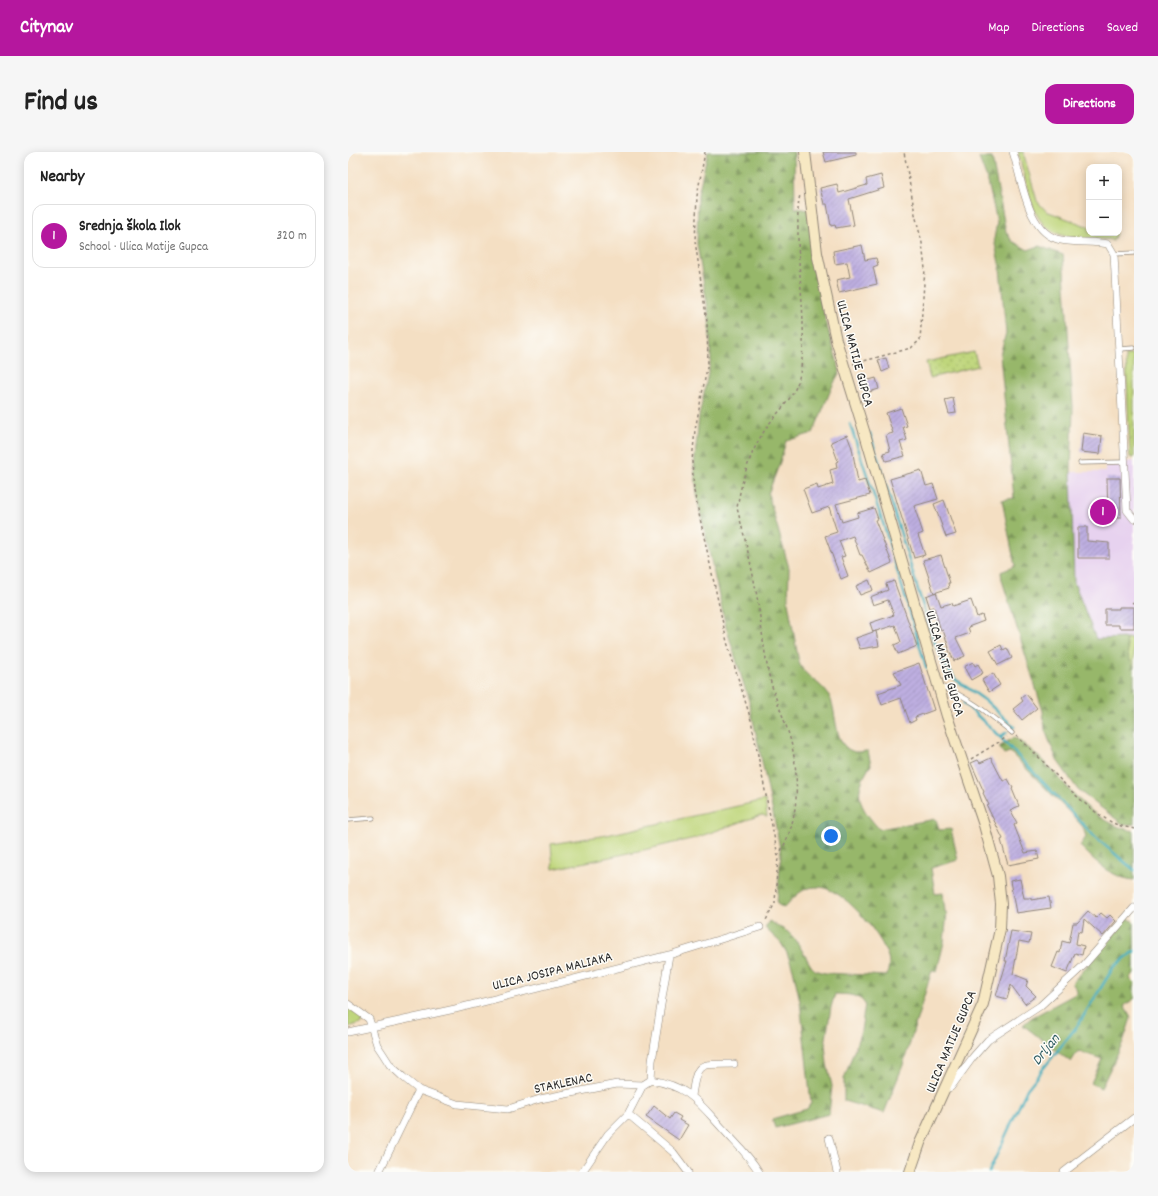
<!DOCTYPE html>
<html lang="en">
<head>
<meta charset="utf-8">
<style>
  :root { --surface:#fff; --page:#f6f6f6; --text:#222; --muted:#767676; --line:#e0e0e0; --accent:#b5179e }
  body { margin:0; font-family:Dekko,sans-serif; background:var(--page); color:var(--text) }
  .controls { position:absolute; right:12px; top:12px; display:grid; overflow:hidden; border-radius:8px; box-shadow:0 2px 10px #0003 }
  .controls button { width:36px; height:36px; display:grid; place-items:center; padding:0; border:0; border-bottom:1px solid var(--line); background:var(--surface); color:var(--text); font:20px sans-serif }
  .you { position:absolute; left:483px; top:684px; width:14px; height:14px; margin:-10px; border:3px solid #fff; border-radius:50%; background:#1a73e8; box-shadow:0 0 0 6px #1a73e833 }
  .badge { display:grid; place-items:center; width:26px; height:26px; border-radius:50%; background:var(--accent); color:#fff; font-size:13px; font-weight:700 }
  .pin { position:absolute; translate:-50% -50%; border:2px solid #fff; box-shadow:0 1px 4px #0006 }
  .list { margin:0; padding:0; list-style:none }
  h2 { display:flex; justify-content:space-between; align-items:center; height:52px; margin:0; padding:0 16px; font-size:17px }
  h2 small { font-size:13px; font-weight:400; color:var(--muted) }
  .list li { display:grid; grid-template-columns:26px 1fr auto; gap:12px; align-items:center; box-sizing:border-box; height:64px; margin:0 8px 8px; padding:0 8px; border:1px solid var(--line); border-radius:12px }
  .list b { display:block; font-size:15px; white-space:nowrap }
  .list p { margin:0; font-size:13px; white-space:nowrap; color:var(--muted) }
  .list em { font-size:13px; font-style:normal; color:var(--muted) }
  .map { position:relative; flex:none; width:786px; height:1020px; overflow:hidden; border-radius:12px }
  header { display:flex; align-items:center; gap:24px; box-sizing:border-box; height:56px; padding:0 20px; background:var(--accent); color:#fff }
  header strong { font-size:19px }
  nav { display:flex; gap:22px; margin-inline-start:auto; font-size:14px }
  .intro { display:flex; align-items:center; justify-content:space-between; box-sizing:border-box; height:96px; padding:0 24px }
  h1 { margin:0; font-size:28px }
  .button { padding:10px 18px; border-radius:12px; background:var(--accent); color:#fff; font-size:14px; font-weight:700 }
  main { display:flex; gap:24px; padding:0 24px }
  aside { flex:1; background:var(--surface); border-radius:12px; box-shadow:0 2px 10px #0003 }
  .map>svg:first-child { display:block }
  .built { fill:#e7d2ef }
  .grass { fill:#bfd67b; stroke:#758053 }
  .forest { fill:url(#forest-firs); stroke:#61714b }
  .garden { fill:url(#garden-dots); stroke:#758053 }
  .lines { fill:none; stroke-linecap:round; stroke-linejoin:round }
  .stream { stroke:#3baaba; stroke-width:2.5 }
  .building { fill:url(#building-hatch) }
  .lane-casing { stroke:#908577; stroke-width:5 }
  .street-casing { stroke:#908577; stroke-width:8 }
  .secondary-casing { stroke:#908577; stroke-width:12 }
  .path { stroke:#908577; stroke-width:1.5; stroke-dasharray:3 3; stroke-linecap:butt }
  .lane { stroke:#fff; stroke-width:3.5 }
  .street { stroke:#fff; stroke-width:7 }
  .secondary { stroke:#f7e8c3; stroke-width:10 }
  .labels { text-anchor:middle; stroke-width:3; stroke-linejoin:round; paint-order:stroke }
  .street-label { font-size:14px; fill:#2b2b2b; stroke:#fdfcf7 }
  .water-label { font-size:15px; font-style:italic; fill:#315e64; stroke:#fdfcf7 }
</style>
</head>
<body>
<header>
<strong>Citynav</strong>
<nav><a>Map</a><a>Directions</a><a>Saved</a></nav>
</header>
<div class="intro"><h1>Find us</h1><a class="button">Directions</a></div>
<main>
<aside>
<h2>Nearby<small></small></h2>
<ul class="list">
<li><span class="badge">1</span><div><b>Srednja škola Ilok</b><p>School · Ulica Matije Gupca</p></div><em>320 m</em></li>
</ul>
</aside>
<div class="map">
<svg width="786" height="1020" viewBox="0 0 786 1020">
  <defs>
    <pattern id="forest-firs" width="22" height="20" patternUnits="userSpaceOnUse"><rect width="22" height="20" fill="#97b76b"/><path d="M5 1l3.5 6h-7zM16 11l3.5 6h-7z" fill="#7b9558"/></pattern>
    <pattern id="garden-dots" width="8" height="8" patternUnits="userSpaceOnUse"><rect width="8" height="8" fill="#bfd67b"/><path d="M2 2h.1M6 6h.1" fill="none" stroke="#a4b86a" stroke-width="1.8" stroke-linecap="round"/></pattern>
    <pattern id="building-hatch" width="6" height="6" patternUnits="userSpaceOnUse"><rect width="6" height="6" fill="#beafe1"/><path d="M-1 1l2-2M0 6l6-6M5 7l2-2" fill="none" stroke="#9b8fb7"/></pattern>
  </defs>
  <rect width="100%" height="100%" fill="#fdfcf7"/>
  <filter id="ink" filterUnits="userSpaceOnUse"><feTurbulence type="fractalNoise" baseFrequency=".025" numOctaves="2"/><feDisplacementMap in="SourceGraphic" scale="8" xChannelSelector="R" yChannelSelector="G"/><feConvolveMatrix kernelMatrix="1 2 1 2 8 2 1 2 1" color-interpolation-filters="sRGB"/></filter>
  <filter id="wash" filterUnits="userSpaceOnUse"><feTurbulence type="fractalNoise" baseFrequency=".012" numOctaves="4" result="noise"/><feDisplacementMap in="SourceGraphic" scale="16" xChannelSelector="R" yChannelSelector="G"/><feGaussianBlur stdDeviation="0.9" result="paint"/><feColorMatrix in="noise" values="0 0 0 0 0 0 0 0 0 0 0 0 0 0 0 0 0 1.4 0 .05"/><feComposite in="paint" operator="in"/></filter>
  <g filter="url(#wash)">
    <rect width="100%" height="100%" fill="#f4dfc3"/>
    <path class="built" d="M786,309V486L748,487L726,430L723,320H758V314L776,313V310Z"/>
    <path class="grass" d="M670,0H675L689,49L698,59L741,75V81H768L765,89L761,87C682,90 688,64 670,0Z
      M778,203H786V306L782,305Z
      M778,486H786V516L780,504Z
      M417,648L419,665L415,663L410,664L347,686L300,697L205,717L203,692L259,683Z
      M0,855L14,864L13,871L0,875Z"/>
    <path class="forest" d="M360,0H446L447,56L462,58L473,149L477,167L492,219L484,235L465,281L438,289L432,310L420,342L441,416L440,450L451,511C457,525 471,529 480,542C490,556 484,592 504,599C508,601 515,599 520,599L523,613C504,641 510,653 531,677L588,667L591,678L603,677L610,708L583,716L587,742L595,741L597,760L599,761L596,790L589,819L584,818L555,913L536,961L496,949V927L513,879L517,852C510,841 500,843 487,842L483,855L477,893L479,912L484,934L481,962L427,976L424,967L459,957L463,951L452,849L445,817L439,801L433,791L417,776L421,769L440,780L448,788L463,814L467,818L477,821L539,824C540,818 542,811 540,805C534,783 494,733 468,735C454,735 445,746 436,756L429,752L433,702L428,675L401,549L378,475L350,350L346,315L351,265L363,207L361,163L349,92L350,42Z
      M631,6H644L658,80L664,89L680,98L691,94L715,103L725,255L723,320L726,430L748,487L778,486L780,504L786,516V672L776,673L730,638L709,608L697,578L695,559L654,428L653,420L667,414L654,348L666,346L652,203L658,181L652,116L646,87L649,70L640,30Z
      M666,585C677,593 688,601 697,611C724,638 745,672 786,679V728C764,726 747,709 732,694L738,685L735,675L726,665L662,600L656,602L651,595Z
      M780,766L786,770V821L782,827L786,831V847L776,854L783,866L775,890L753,936L743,931L754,907L730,899L723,910L675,873L683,866L729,841V838L724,831Z"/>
    <path class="garden" d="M626,200L630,214L582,226L578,210Z"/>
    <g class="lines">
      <path class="stream" d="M502,272L536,374L578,515L581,517
        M522,281L585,487L598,514L607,527L638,549L666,575L664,576
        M616,551L652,585L747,685L786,718
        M652,585L659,580
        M641,1020L679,937L730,873L765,816L786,799"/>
    </g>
    <g id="blocks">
      <path class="building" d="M475,0H508V3L478,10Z
        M533,23L536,36L501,47L506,73L488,76L487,73L483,74L479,52H476L472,36L489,32L491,41L519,33L518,27Z
        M514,93L517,108L528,106L530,113L525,115L529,132L491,141L488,128L502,125L499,110L487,112L485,99Z
        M538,206L541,217L534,220L530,208Z
        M528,226L531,237L518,241L514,230Z
        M605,246L608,261L601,262L597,248Z
        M553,256L559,274L555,275L559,288L552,290L557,304L538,309L535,301L542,299L538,283L545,281L538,261Z
        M735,281L754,284L752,302L733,300Z
        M499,283L504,296L510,330L517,328L522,343L488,352L494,370L510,365L509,361L526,356L530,367L527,368L544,411L523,421L514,403H512L505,384L491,389L497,404L493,405L500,424L493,427L477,384L489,380L481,355L464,361L455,337L469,332L470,337L485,332L482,318L489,316L488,310L490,309L483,290Z
        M573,318L578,334L585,332L590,347L566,354L575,381L570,383L577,403L566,406L542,327Z
        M759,326H772L773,366H760Z
        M596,348L608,382L598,385L586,352Z
        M730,375H739V389L761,391V406H730Z
        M593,403L602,431H600L601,436L586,441L575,408Z
        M521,428L525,438L512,443L508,434Z
        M546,429L569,494L550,502L546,493L553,490L547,473L525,480L522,471L546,463L540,448L525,453L522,445L540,438L538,432Z
        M588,440L593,454L604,451L605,454L623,448L629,465L634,463L636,469L620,475L622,481L608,486L617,504L606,509L600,496H601L595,478L593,479L586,455L582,456L578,444Z
        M771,455H786V476H771V473H757V457H771Z
        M528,479L531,494L512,497L508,486Z
        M653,493L655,498L659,496L664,506L650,513L642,499Z
        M625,510L627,514L630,512L635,521L623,528L616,515Z
        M571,511L586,558L567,565L568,568L562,571L553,546L534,553L530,541L553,533L546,520Z
        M645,521L652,533L641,540L634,528Z
        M678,542L689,556L674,568L665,557L675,549L673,546Z
        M643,606L655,629L660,627L665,636L664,637L671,654L662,658L669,671L666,673L677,701L689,699L691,707L660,713L653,688L655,687L639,654L641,653L635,641L636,640L623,611L630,608L632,611Z
        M672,727L676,746H683V748L701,745L703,756L668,761L662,729Z
        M740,759L748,766L753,761L759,766L762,763L768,769L755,784L736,767L734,780L730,779L728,792L736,794L734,803L727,801L719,821L704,815L710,800L712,801L714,789L721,791L725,771H729Z
        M663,779L683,782L681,791L671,789L665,822L680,828L678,834L688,844L677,852L663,833L659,847L648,844L659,809H657Z
        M306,954L322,967L326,961L333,965L331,968L340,973L331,988L298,965Z"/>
    </g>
  </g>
  <g filter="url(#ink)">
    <use href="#blocks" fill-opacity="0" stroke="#908577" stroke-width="1"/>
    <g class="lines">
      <defs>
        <path id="lane" d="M766,102L786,101
          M772,197L786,196
          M732,311L776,310
          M592,534C620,544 641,562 664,581
          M0,668L25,666"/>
        <path id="street" d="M665,0C674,27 679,82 713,88C729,91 744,89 760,92L766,102L779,358L786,367
          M0,852L21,867L29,893L35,902L42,913L55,925L71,938L109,952L160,957L192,947L269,932L295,933L303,928C342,935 350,950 375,977C389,993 400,1002 411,1020
          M0,880L107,857L321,803L412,775
          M303,928L304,909L321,803
          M295,933L280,962L325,1000L340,1020
          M598,937L603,935L625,905L640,888L692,854L736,813L786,756
          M344,944C349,907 352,913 386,912
          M481,986L489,1020
          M31,1020L71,938
          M234,1020L260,982L280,962
          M716,1020L786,966"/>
        <path id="secondary" d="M457,0L469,101L488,188L517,282L599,564L636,673L650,724L653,752L652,777L635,852L572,991L562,1020"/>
      </defs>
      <use href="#lane" class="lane-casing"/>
      <use href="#street" class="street-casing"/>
      <use href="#secondary" class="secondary-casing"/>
      <path class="path" d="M357,0L349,44L347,89L359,170L360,211L347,278L344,309L346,339L379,490L403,568L430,704L427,751L417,770
        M505,212L563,196L572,188L577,117L574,91L567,62L556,0
        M784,451L786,450
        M668,584C701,611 727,651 765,671C771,674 779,675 786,677
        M623,607L659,585
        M430,704C452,670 452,624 442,586C436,565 426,545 421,523C415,495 413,467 408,439C403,411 396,383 389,356C393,331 401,303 415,281C426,262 446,248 451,226C461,181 450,128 450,82C450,70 449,55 452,43"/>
      <use href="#lane" class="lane"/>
      <use href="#street" class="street"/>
      <use href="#secondary" class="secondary"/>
    </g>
  </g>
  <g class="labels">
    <g class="street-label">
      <text transform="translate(508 201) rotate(75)" y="5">ULICA MATIJE GUPCA</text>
      <text transform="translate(598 511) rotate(74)" y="5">ULICA MATIJE GUPCA</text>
      <text transform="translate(204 818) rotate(-14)" y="5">ULICA JOSIPA MALIAKA</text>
      <text transform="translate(602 889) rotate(-67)" y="5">ULICA MATIJE GUPCA</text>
      <text transform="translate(215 930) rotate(-12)" y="5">STAKLENAC</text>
    </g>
    <g class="water-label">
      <text transform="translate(697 897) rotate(-51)" y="5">Drljan</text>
    </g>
  </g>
</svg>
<div class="controls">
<button>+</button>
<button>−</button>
</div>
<div class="you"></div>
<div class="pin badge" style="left:755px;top:360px">1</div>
</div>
</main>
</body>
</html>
